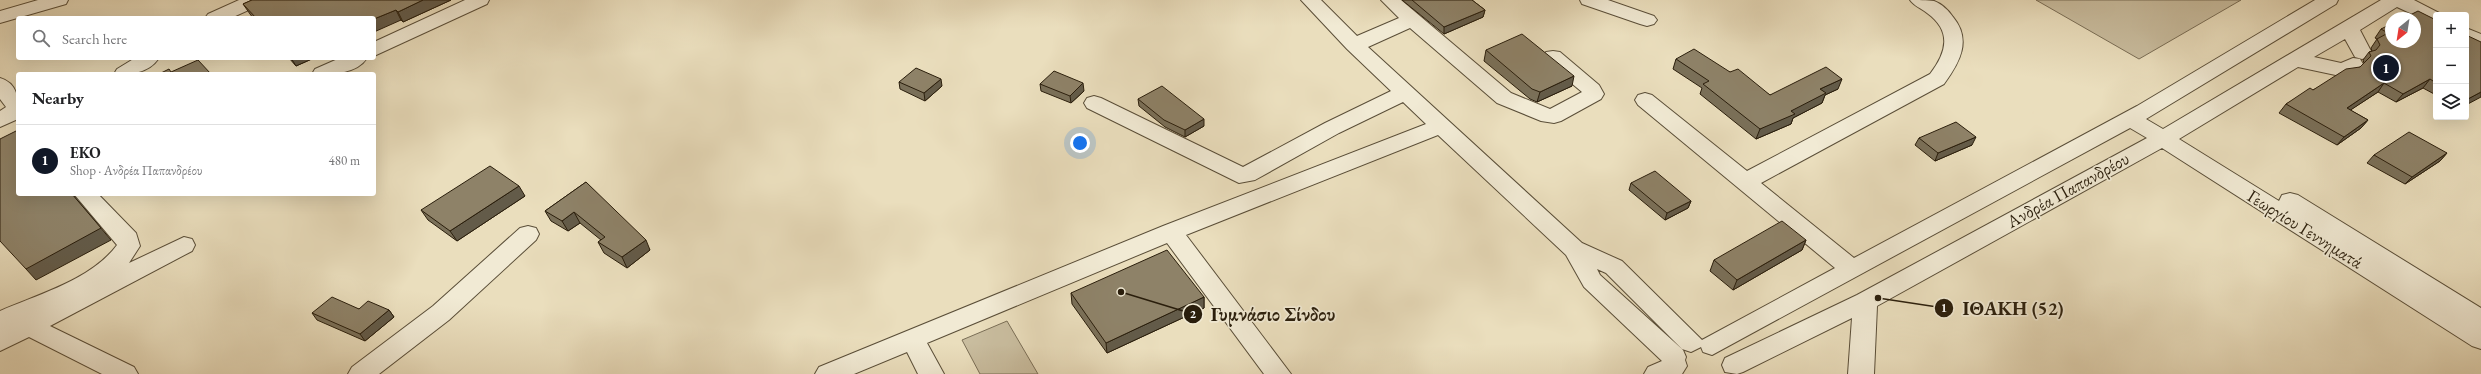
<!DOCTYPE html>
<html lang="en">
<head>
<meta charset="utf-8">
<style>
  :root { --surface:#fff; --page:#f6f6f6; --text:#202124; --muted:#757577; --line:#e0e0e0; --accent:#111827 }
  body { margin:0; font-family:"EB Garamond",serif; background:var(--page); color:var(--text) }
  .controls { position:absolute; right:12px; top:12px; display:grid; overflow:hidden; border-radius:4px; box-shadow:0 4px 16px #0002 }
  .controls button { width:36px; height:36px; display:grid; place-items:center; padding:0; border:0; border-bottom:1px solid var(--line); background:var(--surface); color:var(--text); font:20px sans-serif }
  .compass { position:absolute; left:2385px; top:12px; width:36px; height:36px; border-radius:50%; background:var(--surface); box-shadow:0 4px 16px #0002; rotate:210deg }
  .you { position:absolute; left:1080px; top:143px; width:14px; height:14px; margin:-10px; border:3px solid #fff; border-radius:50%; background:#1a73e8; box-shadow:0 0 0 6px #1a73e833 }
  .badge { display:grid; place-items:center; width:26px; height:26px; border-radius:50%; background:var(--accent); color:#fff; font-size:13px; font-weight:700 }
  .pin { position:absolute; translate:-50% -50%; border:2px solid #fff; box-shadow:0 1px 4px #0006 }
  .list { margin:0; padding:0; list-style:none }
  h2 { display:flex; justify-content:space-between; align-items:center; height:52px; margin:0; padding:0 16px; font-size:17px }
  h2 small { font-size:13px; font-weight:400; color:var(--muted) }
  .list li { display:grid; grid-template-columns:26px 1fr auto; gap:12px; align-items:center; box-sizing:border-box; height:72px; padding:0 16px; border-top:1px solid var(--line) }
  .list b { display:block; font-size:15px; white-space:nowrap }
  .list p { margin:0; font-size:13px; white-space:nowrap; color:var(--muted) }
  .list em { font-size:13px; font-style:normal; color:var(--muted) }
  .icon { flex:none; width:22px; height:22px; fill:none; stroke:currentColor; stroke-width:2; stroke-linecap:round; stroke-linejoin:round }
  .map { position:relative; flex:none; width:2481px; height:374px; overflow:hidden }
  .search { position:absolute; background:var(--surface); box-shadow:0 4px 16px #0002; left:16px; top:16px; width:360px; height:44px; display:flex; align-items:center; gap:10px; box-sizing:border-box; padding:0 14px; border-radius:4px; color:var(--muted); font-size:15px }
  .panel { position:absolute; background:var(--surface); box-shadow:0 4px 16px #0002; left:16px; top:72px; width:360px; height:124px; border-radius:4px }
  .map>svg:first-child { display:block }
  .green { fill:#c9bd9f; stroke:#7a6e56 }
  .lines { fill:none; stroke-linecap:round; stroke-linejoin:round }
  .minor-casing { stroke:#5a4e38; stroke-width:2 }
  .minor { fill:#f1ead4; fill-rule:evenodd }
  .wall { fill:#7a7059; stroke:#2a1e0c }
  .shaded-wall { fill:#635b49; stroke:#2a1e0c }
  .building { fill:#8e8268; stroke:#2a1e0c }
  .labels { text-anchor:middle; stroke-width:3.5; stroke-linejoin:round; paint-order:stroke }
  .street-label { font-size:18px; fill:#2a1e0c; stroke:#f1ead4 }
  .leader { fill:none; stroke:#2a1e0c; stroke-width:1.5 }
  .callout-dot { fill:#2a1e0c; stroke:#f1ead4; stroke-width:1.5 }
  .mark-label { font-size:12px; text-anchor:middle; font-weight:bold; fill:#fff }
  .callout-label { font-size:19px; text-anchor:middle; font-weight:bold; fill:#2a1e0c; stroke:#f1ead4; stroke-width:3.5; stroke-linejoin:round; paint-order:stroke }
</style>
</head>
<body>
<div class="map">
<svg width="2481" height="374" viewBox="0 0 2481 374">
  <rect width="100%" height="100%" fill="#eadebd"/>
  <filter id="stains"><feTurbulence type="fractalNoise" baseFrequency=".005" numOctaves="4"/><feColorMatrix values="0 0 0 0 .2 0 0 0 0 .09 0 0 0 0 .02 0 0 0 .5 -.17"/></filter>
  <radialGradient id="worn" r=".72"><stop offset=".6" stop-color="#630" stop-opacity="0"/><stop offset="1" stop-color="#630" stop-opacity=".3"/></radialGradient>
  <path class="green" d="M2036,0H2241L2139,59Z
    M1007,321L1038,374H980L962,340Z"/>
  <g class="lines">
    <defs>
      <path id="minor" d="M38,0H68L66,4L0,23V11Z
        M239,0H264L262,4L231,18H205L208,14Z
        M465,0H489L487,4L374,56V42Z
        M1301,0H1321L1357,36L1399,18L1381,0H1401L1511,93L1550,109L1582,92L1546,62L1543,57L1546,52L1553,51L1560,52L1599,85L1604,94L1601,99L1561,121L1554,123L1541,121L1497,103L1410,28L1368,47L1582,243L1622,261L1702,340L1835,268L1638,105L1635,100L1638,95L1645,93L1652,95L1747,171L1930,74C1947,52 1952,31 1927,13C1921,8 1914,6 1910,0C1917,0 1928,0 1934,1C1942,4 1949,11 1953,17C1972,40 1960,62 1944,84L1761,183L1854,258L2137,106L2315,0H2338L2336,4L2146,119L2163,129L2381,0H2414L2443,15H2436V25L2397,7L2360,30L2372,53L2369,57L2362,59L2355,57L2345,39L2314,57L2341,63L2353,58L2360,59L2363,64L2352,75L2345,77L2298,67L2179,139L2279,201L2282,195L2290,193L2298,195L2481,308V349L2472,346L2162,148L1877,306L1874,374H1848L1852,318L1743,372L1737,374L1725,372L1722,365L1725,358L1857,295L2147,138L2130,128L1712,355L1703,352L1701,347L1691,352L1682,349L1606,273L1597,269L1600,275L1683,350L1686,357L1685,360L1687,366L1682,374H1644L1648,367L1662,361L1584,287L1566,255L1438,135L1186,235L1291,374H1264L1167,243L927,343L944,374H918L907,352L854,374H815L819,367L1163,226L1426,124L1403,102L1339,133L1255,180L1239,183L1087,108L1084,103L1087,98L1094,96L1101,98L1243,167L1325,123L1391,91L1347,49Z
        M1580,0H1608L1654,16L1657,20L1654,24L1647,26L1640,24L1582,4Z
        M2466,28L2481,34V48L2466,42Z
        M135,58H159C148,74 131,74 114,74L117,69Z
        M340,58H367C356,75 330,74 312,74L315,69Z
        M0,78C20,84 18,102 18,119L0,127V111L6,107L0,99Z
        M74,194H98L136,233L140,246L129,263L184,237L192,239L195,245L192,251L50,326L134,367L138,374H102L29,337L0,351V311C39,294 91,280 117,245Z
        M528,226L536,228L539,234L536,240L449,320L379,374H348L352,367L433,306L520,228Z"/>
    </defs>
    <use href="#minor" class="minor-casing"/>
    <use href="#minor" class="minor"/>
  </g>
  <path class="wall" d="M252,0H451L403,22L401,20L374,18H253L250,14L243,4Z
    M1402,0H1472L1485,10L1483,17L1444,34Z
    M2436,20V95L2423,88L2396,102L2378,92L2350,110L2368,120L2361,128L2337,145L2279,113L2286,104L2313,90L2360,67L2364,63L2363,60L2369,52L2372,51L2371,48L2377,39L2375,38L2381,29Z
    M1486,50L1572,86L1537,102L1530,99L1484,61Z
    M289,58H314L296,66Z
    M1676,59L1730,72L1770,95L1838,89L1825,95L1822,103L1793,118L1791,124L1756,139L1700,94L1702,88L1673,69Z
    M899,82L942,86L925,101L900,89Z
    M1040,84L1084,91L1071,103L1041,91Z
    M1138,99L1204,126L1185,137L1165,127L1139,106Z
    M1919,138L1972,145L1935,161L1915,145Z
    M2447,153L2440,161L2405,184L2367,163L2374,155Z
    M586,182L650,250L627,268L604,253L598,242L601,240L580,223L568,231L551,221L545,211Z
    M1631,183L1691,201L1688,208L1665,220L1629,190Z
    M525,196L457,241L428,220L421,210Z
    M1806,240L1802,250L1733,290L1710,271L1714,260Z
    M1071,293L1204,297V308L1107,353L1072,304Z
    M359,309L389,310L394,317L365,341L317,320L312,313Z"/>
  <path class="shaded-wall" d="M423,0H451L403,22L398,12Z
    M396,10L401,20L374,32V19Z
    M1485,10L1483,17L1444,34V27Z
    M291,58H314L296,66Z
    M1574,76L1572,86L1537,102L1540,92Z
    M941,79L942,86L925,101L924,93Z
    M1842,79L1838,89L1825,95L1822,103L1793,118L1791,124L1756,139L1760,129L1791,111L1820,89Z
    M2430,79L2423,88L2396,102L2403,94Z
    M1083,83L1084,91L1071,103L1070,96Z
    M2384,83L2378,92L2340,117L2347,108Z
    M2481,92V97L2466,105V100Z
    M1204,119V126L1185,137V130Z
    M2368,120L2361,128L2337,145L2344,137Z
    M1976,137L1972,145L1935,161L1938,153Z
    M2447,153L2440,161L2405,184L2412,177Z
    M519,186L525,196L457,241L450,231Z
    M72,194L111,240L36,280L26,269Z
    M1691,201L1688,208L1665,220L1667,213Z
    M574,212L580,223L568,231L562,221Z
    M646,240L650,250L627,268L622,257Z
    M1806,240L1802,250L1733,290L1737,280Z
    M1204,297V308L1107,353L1106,343Z
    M389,310L394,317L365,341L360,334Z"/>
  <path class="building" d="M252,0H423L398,12L396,10L374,19V18H256L243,4Z
    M1412,0H1472L1485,10L1444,27Z
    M2418,11L2436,20V83L2430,79L2403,94L2384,83L2347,108L2368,120L2344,137L2286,104L2310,88L2313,90L2346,69L2360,67L2371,56L2369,52L2376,50L2380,45L2377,39L2388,33L2381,29L2391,24V42H2415V18H2404Z
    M1522,34L1574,76L1540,92L1532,89L1486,50Z
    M2466,35L2481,42V92L2466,100Z
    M1694,49L1730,72L1738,69L1770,95L1826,67L1842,79L1820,89L1826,93L1791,111L1795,114L1760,129L1703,84L1709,81L1676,59Z
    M198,60L211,74H159L169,69L171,72Z
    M916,68L941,79L924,93L899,82Z
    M1054,71L1083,83L1070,96L1040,84Z
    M1162,86L1204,119L1185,130L1164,120L1138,99Z
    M1956,122L1976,137L1938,153L1919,138Z
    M18,130V194H72L101,228L26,269L0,241V139Z
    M2409,132L2447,153L2412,177L2374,155Z
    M490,166L519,186L450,231L421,210Z
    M1655,171L1691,201L1667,213L1631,183Z
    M586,182L646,240L622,257L598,242L605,237L574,212L562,221L545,211Z
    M1782,221L1806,240L1737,280L1714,260Z
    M1167,250L1204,297L1106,343L1071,293Z
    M332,297L359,309L368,301L389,310L360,334L312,313Z"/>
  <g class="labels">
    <g class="street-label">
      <text transform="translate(2068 190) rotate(-29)" y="6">Ανδρέα Παπανδρέου</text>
      <text transform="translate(2305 229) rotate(32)" y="6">Γεωργίου Γεννηματά</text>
    </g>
  </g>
  <path class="leader" d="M1878 298L1944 308M1121 292L1193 314"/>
  <g class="callout-dot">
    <circle cx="1878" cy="298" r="4"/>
    <circle cx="1121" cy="292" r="4"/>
    <circle cx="1944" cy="308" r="10"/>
    <circle cx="1193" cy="314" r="10"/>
  </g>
  <g class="mark-label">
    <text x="1944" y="312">1</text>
    <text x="1193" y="318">2</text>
  </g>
  <g class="callout-label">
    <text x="2013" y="315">ΙΘΑΚΗ (52)</text>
    <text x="1273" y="321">Γυμνάσιο Σίνδου</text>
  </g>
  <rect width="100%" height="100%" filter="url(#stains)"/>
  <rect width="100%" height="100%" fill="url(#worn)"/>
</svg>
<div class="controls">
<button>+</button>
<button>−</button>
<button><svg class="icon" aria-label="layers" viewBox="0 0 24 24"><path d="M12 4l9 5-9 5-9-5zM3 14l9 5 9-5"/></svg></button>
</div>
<svg class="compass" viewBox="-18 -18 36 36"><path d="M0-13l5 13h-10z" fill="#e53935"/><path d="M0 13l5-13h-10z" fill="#757577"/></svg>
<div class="you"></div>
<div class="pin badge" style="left:2386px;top:68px">1</div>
<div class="search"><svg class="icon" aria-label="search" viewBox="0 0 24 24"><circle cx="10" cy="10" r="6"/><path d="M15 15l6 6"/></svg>Search here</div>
<section class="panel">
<h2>Nearby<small></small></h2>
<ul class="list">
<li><span class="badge">1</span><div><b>EKO</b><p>Shop · Ανδρέα Παπανδρέου</p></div><em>480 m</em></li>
</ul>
</section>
</div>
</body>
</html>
